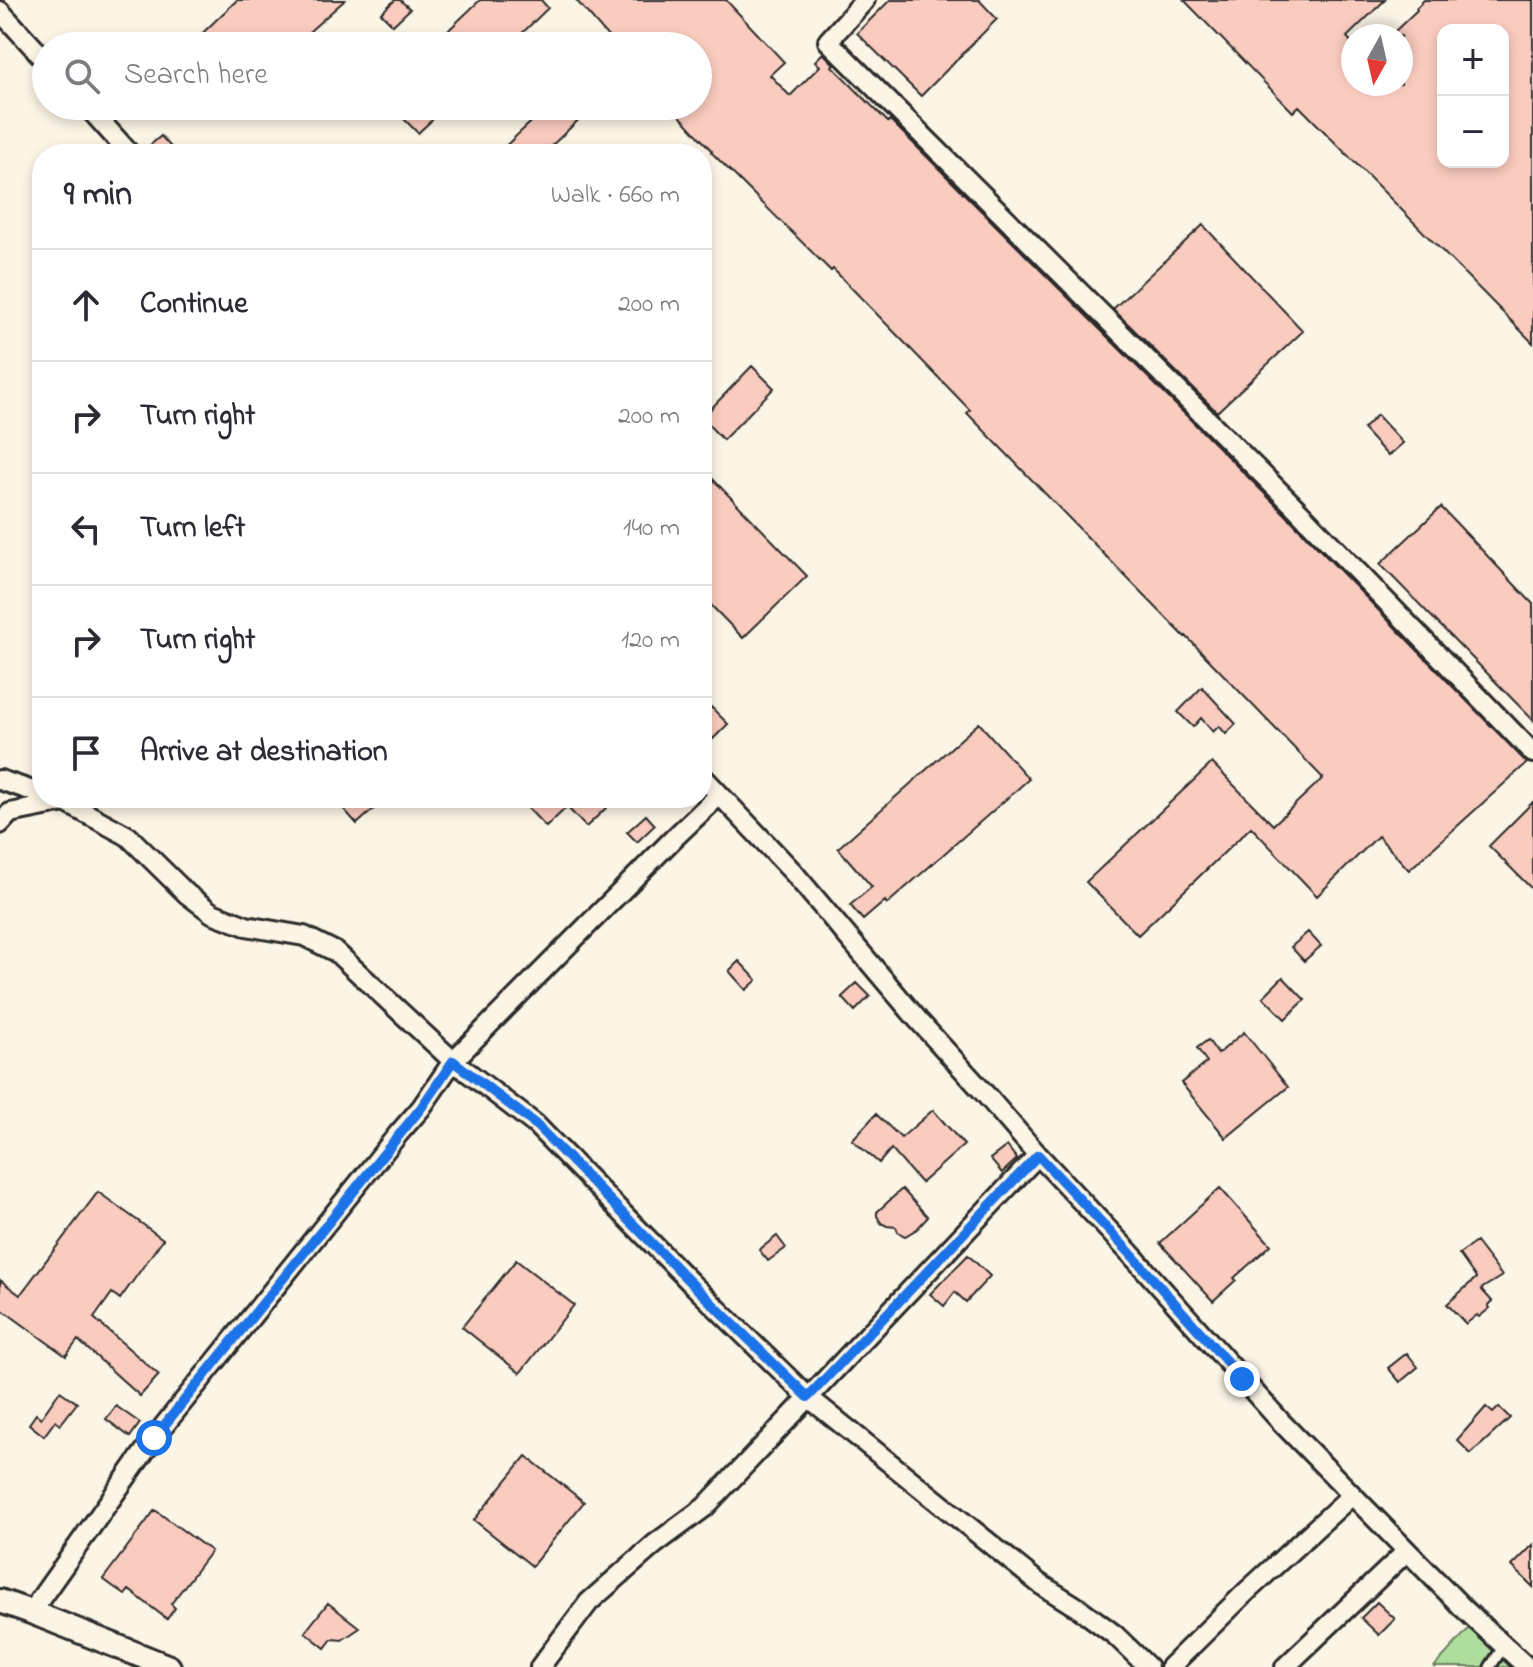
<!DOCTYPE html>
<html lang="en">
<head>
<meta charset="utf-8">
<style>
  :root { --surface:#fff; --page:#f2f2f3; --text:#2b2b33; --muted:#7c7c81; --line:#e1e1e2 }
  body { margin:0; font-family:"Indie Flower",sans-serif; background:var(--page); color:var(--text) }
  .controls { position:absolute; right:24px; top:24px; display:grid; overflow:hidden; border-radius:16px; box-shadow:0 4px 12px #0003 }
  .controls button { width:72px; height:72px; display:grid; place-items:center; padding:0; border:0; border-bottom:2px solid var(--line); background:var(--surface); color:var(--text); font:40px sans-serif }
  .compass { position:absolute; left:1341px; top:24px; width:72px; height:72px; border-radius:50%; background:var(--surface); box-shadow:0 4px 12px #0003; rotate:188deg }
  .stop { position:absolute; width:24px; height:24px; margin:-18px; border:6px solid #1a73e8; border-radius:50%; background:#fff }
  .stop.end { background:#1a73e8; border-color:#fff; box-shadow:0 2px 8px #0008 }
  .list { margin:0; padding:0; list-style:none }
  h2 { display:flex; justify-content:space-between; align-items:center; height:104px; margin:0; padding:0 32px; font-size:34px }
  h2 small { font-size:26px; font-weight:400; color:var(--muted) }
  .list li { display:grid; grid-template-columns:52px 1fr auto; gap:24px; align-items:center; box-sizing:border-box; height:112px; padding:0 32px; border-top:2px solid var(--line) }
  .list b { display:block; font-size:30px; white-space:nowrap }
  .list em { font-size:26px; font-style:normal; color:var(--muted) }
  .icon { flex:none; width:44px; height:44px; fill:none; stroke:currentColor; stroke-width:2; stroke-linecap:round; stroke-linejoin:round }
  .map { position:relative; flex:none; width:1533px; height:1667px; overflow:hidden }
  .search { position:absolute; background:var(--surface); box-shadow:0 4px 12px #0003; left:32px; top:32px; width:680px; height:88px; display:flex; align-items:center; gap:20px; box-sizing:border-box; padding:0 28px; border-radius:44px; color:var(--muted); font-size:30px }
  .panel { position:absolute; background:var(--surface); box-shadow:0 4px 12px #0003; left:32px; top:144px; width:680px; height:664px; border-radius:32px }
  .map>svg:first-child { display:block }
  .green { fill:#aede9d; stroke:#6c8464; stroke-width:2 }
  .building { fill:#facbbf; stroke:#2b2b2b; stroke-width:2; fill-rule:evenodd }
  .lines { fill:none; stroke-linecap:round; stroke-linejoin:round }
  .service-casing { stroke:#2b2b2b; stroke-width:15 }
  .minor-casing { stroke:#2b2b2b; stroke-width:24 }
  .tertiary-casing { stroke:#2b2b2b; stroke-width:28 }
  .service { stroke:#fcf5e5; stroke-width:9 }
  .minor { stroke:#fcf5e5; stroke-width:18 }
  .tertiary { stroke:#fcf5e5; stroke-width:22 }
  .route { stroke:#1a73e8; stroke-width:10 }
</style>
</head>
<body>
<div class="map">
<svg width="1533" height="1667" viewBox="0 0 1533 1667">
  <rect width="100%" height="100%" fill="#fcf5e5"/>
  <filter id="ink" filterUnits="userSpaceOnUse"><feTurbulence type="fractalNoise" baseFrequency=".0125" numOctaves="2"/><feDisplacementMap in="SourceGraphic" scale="16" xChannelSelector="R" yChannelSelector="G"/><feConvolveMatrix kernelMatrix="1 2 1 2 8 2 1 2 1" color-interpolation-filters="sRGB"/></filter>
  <g filter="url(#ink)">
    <path class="green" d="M1472,1625L1516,1667H1434Z"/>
    <path class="building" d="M237,0H345L293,46H189Z
      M395,0H400L410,9L393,25L381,13Z
      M480,0H541L548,8L509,46H432Z
      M576,0H726L784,62L770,75L790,96L820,66L815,61L823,53L834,64L832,66L888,122L890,120L1283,512L1527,763L1409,870L1378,836L1317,896L1251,827L1138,935L1086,882L1212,763L1273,825L1323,778L1186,636L1185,637L1134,585L967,413L970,410L833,269L831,271L711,152L712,151L671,106H698V46H616Z
      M890,0H979L997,19L921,96L857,33Z
      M1184,0H1385L1347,37L1353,44V84H1401V36H1390L1417,10L1416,8L1424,0H1533V343L1299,106L1293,112ZM1443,30H1503V162H1443Z
      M391,106H447L418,133Z
      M548,106H593L543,154H497Z
      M161,136L177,154H142V152Z
      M1203,225L1303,331L1217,412L1113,309Z
      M752,366L774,388L723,440L702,418Z
      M1377,415L1403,443L1388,456L1363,429Z
      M702,468L807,576L743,638L702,596Z
      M1441,507L1533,604V720L1380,564Z
      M1202,687L1236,724L1226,734L1219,726L1213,732L1201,718L1193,727L1178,712Z
      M711,707L728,724L713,739L702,728V716Z
      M979,723L1029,779L887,904L885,901L863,920L850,905L872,887L838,848Z
      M334,798H386L357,824Z
      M518,798H609L602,805L606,808L586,827L567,807L546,827Z
      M1533,802V890L1489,846Z
      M646,815L655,825L637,842L627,832Z
      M1308,932L1321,946L1304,961L1291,947Z
      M739,961L757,980L746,990L729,971Z
      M1283,977L1305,1000L1285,1019L1263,997Z
      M857,983L870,996L855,1011L842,997Z
      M1244,1032L1288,1087L1226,1138L1181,1083L1207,1062L1197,1048L1208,1040L1218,1054Z
      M933,1110L964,1145L921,1183L891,1149L879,1163L852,1140L876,1114L901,1138Z
      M1007,1146L1017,1159L1002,1173L990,1159Z
      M1220,1188L1271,1245L1234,1278L1236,1280L1213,1301L1160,1243Z
      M902,1189L928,1217L917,1229L905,1236L898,1232L896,1227L887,1226L881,1223L877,1216V1212Z
      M98,1192L163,1239L120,1299L112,1293L94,1318L159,1375L140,1396L78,1340L66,1356L0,1308V1280L20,1295Z
      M777,1236L786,1248L768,1261L759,1250Z
      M1476,1242L1502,1276L1481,1289L1492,1301L1488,1305L1490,1308L1479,1317L1477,1315L1466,1324L1447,1304L1476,1278L1459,1254Z
      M968,1255L990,1276L966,1302L955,1292L944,1306L930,1294Z
      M516,1260L574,1305L520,1373L462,1327Z
      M1407,1353L1418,1367L1400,1382L1388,1368Z
      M60,1391L77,1403L60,1425L55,1421L44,1436L29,1424L36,1414L41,1418Z
      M116,1406L140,1423L130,1437L106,1419Z
      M1486,1407L1493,1413L1499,1407L1510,1418L1471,1454L1457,1440Z
      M526,1456L584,1502L532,1566L474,1520Z
      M155,1510L211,1551L171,1604L175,1608L167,1619L129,1590L125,1595L103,1579Z
      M1533,1545V1587L1512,1566Z
      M1377,1602L1395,1619L1379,1635L1361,1618Z
      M328,1603L360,1628L342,1640L332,1639L325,1648L305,1632Z"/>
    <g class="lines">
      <defs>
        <path id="service" d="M1490,1667L1504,1646"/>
        <path id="minor" d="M865,0L828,41L1292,504L1533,753
          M0,11L46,61
          M87,106L130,154
          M702,776L793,872L918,1020L986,1095L1038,1155L1130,1253L1282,1423L1463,1608L1527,1667
          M0,780L42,794
          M53,798L65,802L128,836L187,894L212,913L246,926L304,936L336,952L453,1061L535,1124L690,1282L808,1397L1040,1584L1080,1609L1115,1635L1148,1667
          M0,824L10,813L65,802
          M31,1612L154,1438L399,1133L421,1108L453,1061L673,839L719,795
          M540,1667L589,1602L655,1544L705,1507L1038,1155
          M1170,1667L1245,1593L1352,1495
          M1285,1667L1407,1551"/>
        <path id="tertiary" d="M0,1601L31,1612L169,1667"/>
      </defs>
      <use href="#service" class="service-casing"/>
      <use href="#minor" class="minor-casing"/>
      <use href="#tertiary" class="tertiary-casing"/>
      <use href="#service" class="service"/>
      <use href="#minor" class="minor"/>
      <use href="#tertiary" class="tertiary"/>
    </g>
  </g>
  <g class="lines" filter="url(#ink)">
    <path class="route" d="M154,1438L421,1108L453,1061L535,1124L690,1282L808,1397L1038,1155L1130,1253L1242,1379"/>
  </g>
</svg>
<div class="controls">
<button>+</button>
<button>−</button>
</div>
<svg class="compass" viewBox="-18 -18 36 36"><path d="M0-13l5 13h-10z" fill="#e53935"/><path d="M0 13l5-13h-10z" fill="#7c7c81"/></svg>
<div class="stop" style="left:154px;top:1438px"></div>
<div class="stop end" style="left:1242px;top:1379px"></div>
<div class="search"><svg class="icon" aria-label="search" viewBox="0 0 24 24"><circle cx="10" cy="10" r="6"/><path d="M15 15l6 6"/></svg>Search here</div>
<section class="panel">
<h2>9 min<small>Walk · 660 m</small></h2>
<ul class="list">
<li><svg class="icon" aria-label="ahead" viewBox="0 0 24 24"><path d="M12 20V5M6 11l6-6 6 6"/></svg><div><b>Continue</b></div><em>200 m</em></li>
<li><svg class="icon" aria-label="right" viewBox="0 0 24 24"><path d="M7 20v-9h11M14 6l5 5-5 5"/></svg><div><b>Turn right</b></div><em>200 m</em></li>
<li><svg class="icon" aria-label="left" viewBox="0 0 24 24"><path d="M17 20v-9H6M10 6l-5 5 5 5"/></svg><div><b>Turn left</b></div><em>140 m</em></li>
<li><svg class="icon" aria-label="right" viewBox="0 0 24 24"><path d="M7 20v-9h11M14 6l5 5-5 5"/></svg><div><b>Turn right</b></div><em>120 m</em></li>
<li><svg class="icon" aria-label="arrive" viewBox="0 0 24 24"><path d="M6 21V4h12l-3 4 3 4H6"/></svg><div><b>Arrive at destination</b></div></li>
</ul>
</section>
</div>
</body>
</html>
